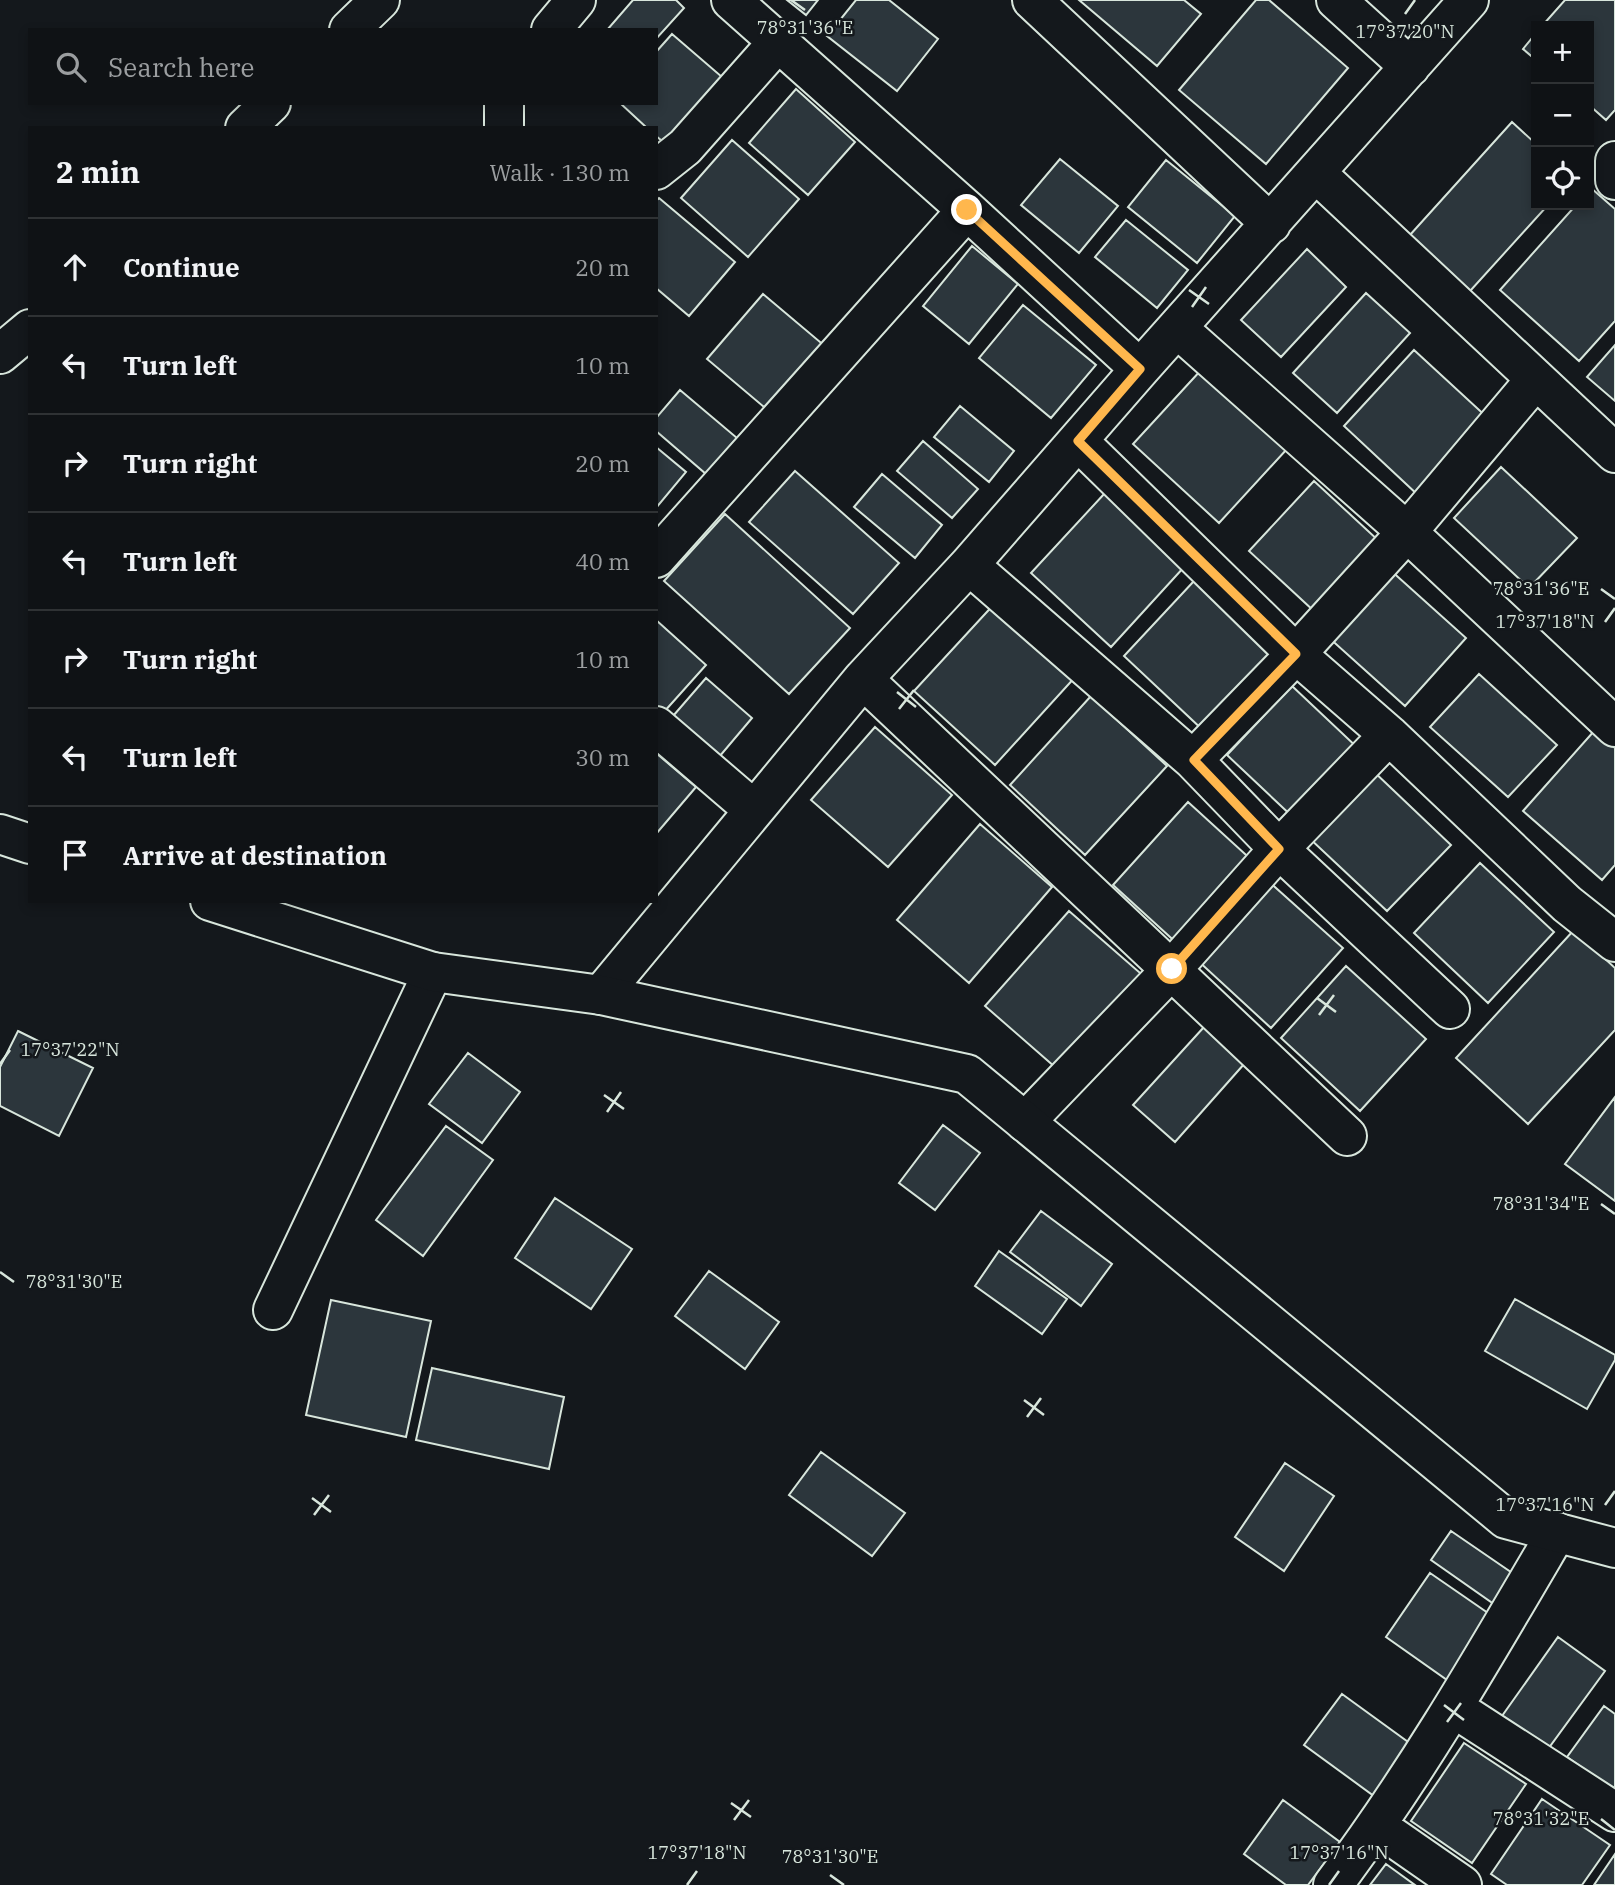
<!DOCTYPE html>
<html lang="en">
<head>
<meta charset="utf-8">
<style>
  :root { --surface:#0f1215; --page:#1d2022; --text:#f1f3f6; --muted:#9b9ea0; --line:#2f3234 }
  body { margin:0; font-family:"IBM Plex Serif",serif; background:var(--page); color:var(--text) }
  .controls { position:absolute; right:21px; top:21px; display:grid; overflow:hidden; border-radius:0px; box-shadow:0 4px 10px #0003 }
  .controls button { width:63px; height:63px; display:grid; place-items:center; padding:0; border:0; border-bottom:2px solid var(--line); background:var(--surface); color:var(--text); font:35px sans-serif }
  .stop { position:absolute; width:21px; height:21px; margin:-16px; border:5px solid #ffb74d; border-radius:50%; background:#fff }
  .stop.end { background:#ffb74d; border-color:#fff; box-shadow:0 2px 7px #0008 }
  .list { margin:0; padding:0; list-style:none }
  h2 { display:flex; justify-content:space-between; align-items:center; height:91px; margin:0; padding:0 28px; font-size:30px }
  h2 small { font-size:23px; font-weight:400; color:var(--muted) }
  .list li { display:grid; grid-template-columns:46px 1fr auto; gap:21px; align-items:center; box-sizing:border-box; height:98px; padding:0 28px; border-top:2px solid var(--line) }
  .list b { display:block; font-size:26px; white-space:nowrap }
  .list em { font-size:23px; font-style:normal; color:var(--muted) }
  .icon { flex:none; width:38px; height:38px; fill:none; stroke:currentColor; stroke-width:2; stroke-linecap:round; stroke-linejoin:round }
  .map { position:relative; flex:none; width:1615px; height:1885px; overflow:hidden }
  .search { position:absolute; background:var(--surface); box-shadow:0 4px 10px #0003; left:28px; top:28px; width:630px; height:77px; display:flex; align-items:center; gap:18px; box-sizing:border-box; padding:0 24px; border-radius:0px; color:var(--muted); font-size:26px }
  .panel { position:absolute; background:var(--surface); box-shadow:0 4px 10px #0003; left:28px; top:126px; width:630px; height:777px; border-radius:0px }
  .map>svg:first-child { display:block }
  .building { fill:#2c363c; stroke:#d8e6dc; stroke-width:2 }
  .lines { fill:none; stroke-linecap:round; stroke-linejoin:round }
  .minor-casing { stroke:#d8e6dc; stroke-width:42 }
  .tertiary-casing { stroke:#d8e6dc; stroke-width:42 }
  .minor { stroke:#14181c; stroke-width:38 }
  .tertiary { stroke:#14181c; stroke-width:38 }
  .route { stroke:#ffb74d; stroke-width:9 }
  .ticks { fill:none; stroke:#d8e6dc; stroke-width:2.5 }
  .ticks-label { font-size:18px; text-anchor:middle; fill:#d8e6dc; stroke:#14181c; stroke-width:5; stroke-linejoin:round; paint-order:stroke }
</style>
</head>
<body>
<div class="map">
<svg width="1615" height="1885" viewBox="0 0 1615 1885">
  <rect width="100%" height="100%" fill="#14181c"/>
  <path class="building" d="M633,0H676L684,8L656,39V30H607Z
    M787,0H818L806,15Z
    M856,0H889L938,39L897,91L827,36Z
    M1079,0H1184L1201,14L1157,66Z
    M1256,0H1269L1348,68L1266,164L1179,90Z
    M1565,0H1615V110L1606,120L1589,105V26H1542Z
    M1536,33V60L1523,49Z
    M672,34L729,83L672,149L656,136V128H647L620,103H656V52Z
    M796,89L855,142L808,195L749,143Z
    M1512,122L1536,144V205H1548L1461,301L1400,246Z
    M732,140L799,199L748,257L681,198Z
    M1060,159L1118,206L1079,253L1021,205Z
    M1166,160L1235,216L1197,263L1128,207Z
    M1591,188L1615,209V321L1579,361L1500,290L1576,205H1589Z
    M659,198L735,262L689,316L656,288V201Z
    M1126,220L1188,270L1157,308L1095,257Z
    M972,246L1018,284L969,344L923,306Z
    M1307,249L1346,287L1281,357L1241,320Z
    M1366,293L1410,333L1337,413L1293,373Z
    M763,294L826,347L770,412L707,359Z
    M1023,305L1096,365L1051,418L979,358Z
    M1615,345V401L1587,377Z
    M1414,350L1490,420L1419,496L1344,426Z
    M1202,369L1287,449L1219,523L1133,444Z
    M680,390L737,438L706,474L656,431V418Z
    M960,406L1014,451L989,482L934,437Z
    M923,441L978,489L952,518L897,471Z
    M656,447L686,472L656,508Z
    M1501,467L1577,538L1529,588L1454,518Z
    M795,471L899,563L853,614L749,522Z
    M882,474L942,525L915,558L854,507Z
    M1314,481L1380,542L1315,612L1249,551Z
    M1105,493L1185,566L1111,647L1031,573Z
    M725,514L850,628L789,694L664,581Z
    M1388,568L1466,638L1405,706L1327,636Z
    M1194,581L1276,658L1206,733L1124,656Z
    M997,601L1077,675L995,765L914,691Z
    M656,620L706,665L663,713L656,707Z
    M1479,674L1557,745L1508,797L1430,727Z
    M706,678L752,718L714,763L667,723Z
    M1292,686L1361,751L1296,820L1227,755Z
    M1091,696L1167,766L1085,855L1010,785Z
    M875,727L952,795L888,867L811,800Z
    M1595,730L1615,748V865L1602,880L1523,811Z
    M656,753L696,787L656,834Z
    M1370,768L1451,845L1387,911L1307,836Z
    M1188,802L1256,864L1181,947L1113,885Z
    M980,824L1052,887L969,983L897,920Z
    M1480,863L1554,932L1488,1003L1414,933Z
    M1267,880L1343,948L1271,1028L1196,959Z
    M1069,911L1147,979L1063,1074L985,1006Z
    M1574,930L1615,968V1030L1528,1124L1456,1058Z
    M1346,966L1426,1039L1360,1111L1281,1038Z
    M1204,1027L1245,1063L1175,1142L1133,1105Z
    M18,1031L93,1068L59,1136L0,1106V1067Z
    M468,1053L520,1092L482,1143L429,1104Z
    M1615,1097V1201L1565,1164Z
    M943,1125L980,1153L935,1210L899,1183Z
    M446,1126L493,1160L423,1256L376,1220Z
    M555,1198L632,1249L591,1309L515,1258Z
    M1041,1211L1112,1264L1081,1306L1010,1252Z
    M999,1251L1067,1299L1042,1334L975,1286Z
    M709,1271L779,1322L745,1369L675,1316Z
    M1515,1299L1615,1355V1360L1587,1409L1485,1351Z
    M331,1300L431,1321L406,1437L306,1415Z
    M432,1368L564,1397L549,1469L416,1440Z
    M821,1452L905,1513L872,1556L789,1495Z
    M1285,1463L1334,1496L1284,1571L1235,1537Z
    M1451,1531L1521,1579L1501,1609L1431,1560Z
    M1430,1573L1501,1622L1457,1687L1386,1637Z
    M1558,1637L1605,1671L1548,1749L1502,1716Z
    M1342,1694L1415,1747L1378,1799L1304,1745Z
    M1604,1706L1615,1714V1791L1567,1757Z
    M1464,1743L1526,1784L1472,1863L1411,1821Z
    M1542,1799L1610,1845L1582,1885H1507L1491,1874Z
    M1283,1800L1340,1842L1308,1885H1286L1244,1854Z
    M1615,1854V1885H1594Z
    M1386,1864L1415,1885H1370Z"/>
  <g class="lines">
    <defs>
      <path id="minor" d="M731,0L967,210L1140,369
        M1032,0L1271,224
        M1336,0L1410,67
        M349,30L380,0
        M551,30L576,0
        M245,128L271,103
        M504,128V103
        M1615,161V180
        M656,170L685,147L778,42
        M1317,174L1615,453
        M1177,328L1407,532L1615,727
        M0,354L30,329
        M1078,441L1296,654L1389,735L1567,904L1615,942
        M656,558L967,210
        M969,565L1193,760L1279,849L1450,1009
        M863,679L1347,1136
        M656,726L754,810
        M1193,760L1296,654L1407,532L1536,379
        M601,995L863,679L969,565L1140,369L1469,0
        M1025,1122L1172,969L1279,849L1389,735
        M273,1310L433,972
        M1454,1708L1615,1812
        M1377,1826L1462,1885
        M1333,1885C1417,1773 1486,1653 1557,1532"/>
      <path id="tertiary" d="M0,834L30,844
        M210,901L433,972L601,995L967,1074L1506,1519L1615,1548"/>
    </defs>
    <use href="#minor" class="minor-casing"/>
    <use href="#tertiary" class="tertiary-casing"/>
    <use href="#minor" class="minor"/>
    <use href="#tertiary" class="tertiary"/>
  </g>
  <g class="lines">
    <path class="route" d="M967,210L1140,369L1078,441L1296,654L1194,760L1279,849L1172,969"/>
  </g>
  <path class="ticks" d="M791,0L805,10M1405,14L1415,0M1189,290L1209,304M1192,307L1206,287M1601,589L1615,599M1605,622L1615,608M897,692L916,707M899,709L914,690M1317,998L1336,1012M1319,1015L1334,995M0,1064L10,1050M604,1095L624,1109M607,1112L621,1092M1601,1204L1615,1214M0,1272L14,1282M1024,1400L1044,1415M1027,1417L1041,1398M312,1498L331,1512M1605,1505L1615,1491M314,1515L329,1495M1444,1705L1464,1720M1447,1722L1461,1703M731,1803L751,1817M1601,1819L1615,1830M734,1820L749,1800M830,1875L844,1885M687,1885L697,1871M1329,1885L1339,1871"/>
  <g class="ticks-label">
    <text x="805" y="34">78°31'36"E</text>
    <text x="1405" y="38">17°37'20"N</text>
    <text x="1541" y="595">78°31'36"E</text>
    <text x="1545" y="628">17°37'18"N</text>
    <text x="70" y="1056">17°37'22"N</text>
    <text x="1541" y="1210">78°31'34"E</text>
    <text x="74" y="1288">78°31'30"E</text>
    <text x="1545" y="1511">17°37'16"N</text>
    <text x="1541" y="1825">78°31'32"E</text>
    <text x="697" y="1859">17°37'18"N</text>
    <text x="1339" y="1859">17°37'16"N</text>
    <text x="830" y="1863">78°31'30"E</text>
  </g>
</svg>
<div class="controls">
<button>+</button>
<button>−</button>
<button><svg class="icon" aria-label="locate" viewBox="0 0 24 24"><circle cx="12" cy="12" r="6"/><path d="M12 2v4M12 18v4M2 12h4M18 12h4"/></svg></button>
</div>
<div class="stop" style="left:1172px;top:969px"></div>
<div class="stop end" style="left:967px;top:210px"></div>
<div class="search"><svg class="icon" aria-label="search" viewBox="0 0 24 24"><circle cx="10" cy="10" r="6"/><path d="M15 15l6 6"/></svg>Search here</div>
<section class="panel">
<h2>2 min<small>Walk · 130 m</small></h2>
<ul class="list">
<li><svg class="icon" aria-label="ahead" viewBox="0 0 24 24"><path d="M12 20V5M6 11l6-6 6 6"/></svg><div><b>Continue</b></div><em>20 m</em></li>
<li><svg class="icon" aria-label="left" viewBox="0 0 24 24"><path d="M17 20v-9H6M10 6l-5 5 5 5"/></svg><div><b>Turn left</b></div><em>10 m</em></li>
<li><svg class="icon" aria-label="right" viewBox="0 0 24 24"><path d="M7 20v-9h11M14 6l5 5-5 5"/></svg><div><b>Turn right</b></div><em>20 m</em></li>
<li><svg class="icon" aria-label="left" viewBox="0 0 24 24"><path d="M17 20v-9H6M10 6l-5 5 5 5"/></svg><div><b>Turn left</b></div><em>40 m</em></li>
<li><svg class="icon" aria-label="right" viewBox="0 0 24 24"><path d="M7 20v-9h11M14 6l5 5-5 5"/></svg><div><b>Turn right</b></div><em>10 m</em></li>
<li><svg class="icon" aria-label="left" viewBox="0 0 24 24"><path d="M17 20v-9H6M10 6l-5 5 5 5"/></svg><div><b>Turn left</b></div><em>30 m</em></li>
<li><svg class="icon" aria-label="arrive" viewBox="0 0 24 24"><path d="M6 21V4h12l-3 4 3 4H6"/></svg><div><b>Arrive at destination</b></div></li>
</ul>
</section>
</div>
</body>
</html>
